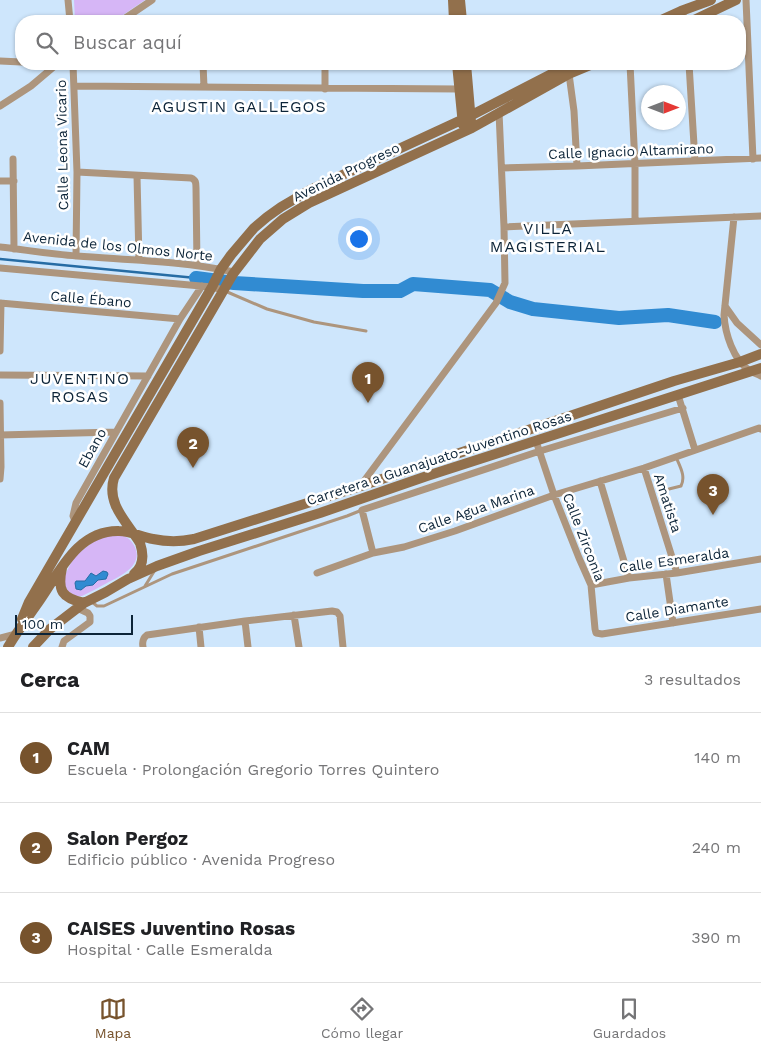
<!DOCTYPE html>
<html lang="es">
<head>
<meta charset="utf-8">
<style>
  :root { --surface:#fff; --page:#f6f6f6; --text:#202124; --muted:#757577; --line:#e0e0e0; --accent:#77532d }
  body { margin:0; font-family:"Work Sans",sans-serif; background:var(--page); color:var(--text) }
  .compass { position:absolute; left:641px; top:85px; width:45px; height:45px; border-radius:50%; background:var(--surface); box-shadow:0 1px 4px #0004; rotate:90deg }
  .scale { position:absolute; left:15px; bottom:12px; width:118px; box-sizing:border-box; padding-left:5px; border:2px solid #0c2438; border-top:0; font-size:14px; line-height:18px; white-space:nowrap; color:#0c2438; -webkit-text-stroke:4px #fff; paint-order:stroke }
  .you { position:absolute; left:358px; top:238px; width:18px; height:18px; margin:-12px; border:4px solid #fff; border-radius:50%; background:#1a73e8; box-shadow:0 0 0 8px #1a73e833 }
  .badge { display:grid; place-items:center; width:32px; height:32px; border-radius:50%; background:var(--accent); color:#fff; font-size:16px; font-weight:700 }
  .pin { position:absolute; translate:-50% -41px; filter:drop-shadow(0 1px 2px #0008) }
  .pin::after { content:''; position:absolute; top:26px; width:18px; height:15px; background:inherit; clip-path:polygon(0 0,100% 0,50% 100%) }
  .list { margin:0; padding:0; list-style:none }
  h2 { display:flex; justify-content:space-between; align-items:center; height:65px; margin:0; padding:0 20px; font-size:21px }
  h2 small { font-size:16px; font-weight:400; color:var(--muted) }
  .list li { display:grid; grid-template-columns:32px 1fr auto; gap:15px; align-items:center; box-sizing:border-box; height:90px; padding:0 20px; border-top:1px solid var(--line) }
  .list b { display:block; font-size:19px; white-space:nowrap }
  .list p { margin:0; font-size:16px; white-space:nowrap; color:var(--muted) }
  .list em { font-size:16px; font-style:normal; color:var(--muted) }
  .icon { flex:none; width:28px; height:28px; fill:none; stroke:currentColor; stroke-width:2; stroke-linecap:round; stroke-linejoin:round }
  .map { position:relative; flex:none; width:761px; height:647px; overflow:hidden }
  .search { position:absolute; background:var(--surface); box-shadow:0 1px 4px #0004; left:15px; right:15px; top:15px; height:55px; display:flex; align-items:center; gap:12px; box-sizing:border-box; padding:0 18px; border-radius:20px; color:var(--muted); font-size:19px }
  .sheet { height:335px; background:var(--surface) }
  nav { display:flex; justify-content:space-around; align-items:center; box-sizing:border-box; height:70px; border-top:1px solid var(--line); background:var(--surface); font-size:14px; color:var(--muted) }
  nav a { display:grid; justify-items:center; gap:2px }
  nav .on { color:var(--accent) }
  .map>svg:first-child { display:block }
  .green { fill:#d6b6f6 }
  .water { fill:#318bd2; stroke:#266ca4 }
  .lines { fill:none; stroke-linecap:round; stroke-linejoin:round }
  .stream { stroke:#266ca4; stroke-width:2.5 }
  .river { stroke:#318bd2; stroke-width:14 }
  .lane { stroke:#ad957d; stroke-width:3 }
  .street { stroke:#ad957d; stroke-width:7 }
  .secondary { stroke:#92704c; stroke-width:10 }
  .labels { text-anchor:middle; stroke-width:5; stroke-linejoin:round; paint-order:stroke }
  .street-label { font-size:14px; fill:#0c2438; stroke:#fff }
  .quarter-label { font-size:16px; letter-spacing:1px; fill:#0c2438; stroke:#fff }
</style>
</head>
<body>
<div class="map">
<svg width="761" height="647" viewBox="0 0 761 647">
  <rect width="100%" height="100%" fill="#cee6fc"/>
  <path class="green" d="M74,0H145L114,21L75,20Z
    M119,534C128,537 133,541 136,550C141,567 119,577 107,583C98,588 90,592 82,596H75L68,591L64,584L65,575L74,557L98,538Z"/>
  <path class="water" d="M103,571L107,572L108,574L106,579L98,580L93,585L86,586L81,590L76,589L75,583L76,581H85L91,573L96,576Z"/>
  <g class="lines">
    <path class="stream" d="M0,259L196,278"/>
    <path class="river" d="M196,278L234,283L363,291H400L413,284L490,290L510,302L533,309L619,318L668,315L715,322"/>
    <path class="lane" d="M225,291L267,309L314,322L366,331
      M669,489L681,486C686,476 680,467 676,457
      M145,586L155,570
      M92,602L97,606H104L172,574L347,516L362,510"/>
    <path class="street" d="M68,0L70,21
      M746,0L753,159
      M681,11L686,21
      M121,21L152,0
      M0,61L21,62
      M73,64L77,172L76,256
      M203,64L204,87
      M325,64V89
      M630,64L635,164V221
      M689,64L695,161
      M569,74L574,111L577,166
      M75,86L459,89
      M0,106L31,86L57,64
      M13,159L14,249
      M502,168L577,166L761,158
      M77,172L191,178C196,180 196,183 196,188L197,265
      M137,176L139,260
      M0,181H14
      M734,217L724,315C725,333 733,360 750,371C753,373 758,374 761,376
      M504,227L761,216
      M0,247C26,250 51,254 77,256C129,260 182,261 234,272
      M0,268L212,287L223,290
      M0,303L180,319
      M725,306L737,323L761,345
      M0,351L1,303
      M0,375L148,376
      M678,395L695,450
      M0,403L1,467L0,479
      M0,435L116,432
      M536,441L554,495L579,558L591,585L595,629L596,633L602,634L761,609
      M644,468L677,573
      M600,481L629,578
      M361,485L496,303L505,283L504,227L499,112
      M75,521L73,516L76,503L180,319L202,286
      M373,553L362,510L540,451L683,408
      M317,573L373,553L404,547L455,531L554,495L644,468L759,428L761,429
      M666,574L673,623
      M591,585L629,578L677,573L761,559
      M294,615L299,647
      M245,621L248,647
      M199,627L201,647
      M0,638L16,634
      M62,647L64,641L90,622V616L88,613L77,608
      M143,647C142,642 143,638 147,635L245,621L332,611L337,612L340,616L343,647"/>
    <path class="secondary" d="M453,0L454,21
      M460,0L462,21
      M659,21L681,11L711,0
      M692,21L736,0
      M457,64L463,125
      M466,64L471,122
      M62,568C57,591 62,598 84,603
      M134,574C144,566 144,555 140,543C127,522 106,504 114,478L233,274L260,239L283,219L309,203L472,128L569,74L593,64
      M22,619L29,602L212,287L221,269L231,255L254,228L267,217L281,207L310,190L470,116L571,64
      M8,647C18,630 29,616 40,600C60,571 78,530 119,531C131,531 141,537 153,539C167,542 180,542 194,539L361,486L674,381L740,362L761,354
      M33,647L50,629L84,603L106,592L128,579L157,566L199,551L320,513L427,476L761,368"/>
  </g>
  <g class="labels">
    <g class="street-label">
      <text transform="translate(62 145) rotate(-91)" y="5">Calle Leona Vicario</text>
      <text transform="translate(631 151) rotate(-2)" y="5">Calle Ignacio Altamirano</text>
      <text transform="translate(346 172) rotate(-26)" y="5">Avenida Progreso</text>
      <text transform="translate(118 246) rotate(6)" y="5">Avenida de los Olmos Norte</text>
      <text transform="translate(91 299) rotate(5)" y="5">Calle Ébano</text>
      <text transform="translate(92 448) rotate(-61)" y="5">Ebano</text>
      <text transform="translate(439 458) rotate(-18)" y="5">Carretera a Guanajuato-Juventino Rosas</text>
      <text transform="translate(668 503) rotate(72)" y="5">Amatista</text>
      <text transform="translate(476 509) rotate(-19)" y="5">Calle Agua Marina</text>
      <text transform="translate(584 537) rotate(69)" y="5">Calle Zirconia</text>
      <text transform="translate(674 560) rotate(-8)" y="5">Calle Esmeralda</text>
      <text transform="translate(677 609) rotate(-9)" y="5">Calle Diamante</text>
    </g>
    <g class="quarter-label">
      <text x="239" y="112">AGUSTIN GALLEGOS</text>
      <text x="548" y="234">VILLA<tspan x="548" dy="18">MAGISTERIAL</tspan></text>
      <text x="80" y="384">JUVENTINO<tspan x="80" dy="18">ROSAS</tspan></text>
    </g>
  </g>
</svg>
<svg class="compass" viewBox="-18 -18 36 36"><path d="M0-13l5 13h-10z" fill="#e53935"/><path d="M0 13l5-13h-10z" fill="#757577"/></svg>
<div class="scale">100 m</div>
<div class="you"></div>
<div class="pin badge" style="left:368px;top:403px">1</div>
<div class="pin badge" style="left:193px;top:468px">2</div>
<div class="pin badge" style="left:713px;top:515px">3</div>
<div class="search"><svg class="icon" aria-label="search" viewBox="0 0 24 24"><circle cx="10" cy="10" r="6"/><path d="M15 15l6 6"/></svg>Buscar aquí</div>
</div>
<section class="sheet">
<h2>Cerca<small>3 resultados</small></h2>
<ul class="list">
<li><span class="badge">1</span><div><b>CAM</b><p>Escuela · Prolongación Gregorio Torres Quintero</p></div><em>140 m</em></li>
<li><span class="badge">2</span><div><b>Salon Pergoz</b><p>Edificio público · Avenida Progreso</p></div><em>240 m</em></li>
<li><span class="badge">3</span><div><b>CAISES Juventino Rosas</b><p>Hospital · Calle Esmeralda</p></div><em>390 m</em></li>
</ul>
</section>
<nav>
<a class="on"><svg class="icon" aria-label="map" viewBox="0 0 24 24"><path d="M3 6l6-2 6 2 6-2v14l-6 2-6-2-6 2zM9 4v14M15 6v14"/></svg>Mapa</a>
<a><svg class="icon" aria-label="directions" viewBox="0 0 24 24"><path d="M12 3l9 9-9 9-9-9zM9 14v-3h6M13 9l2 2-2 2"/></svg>Cómo llegar</a>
<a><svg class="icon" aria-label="saved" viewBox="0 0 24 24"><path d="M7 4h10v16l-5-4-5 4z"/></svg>Guardados</a>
</nav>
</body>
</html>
